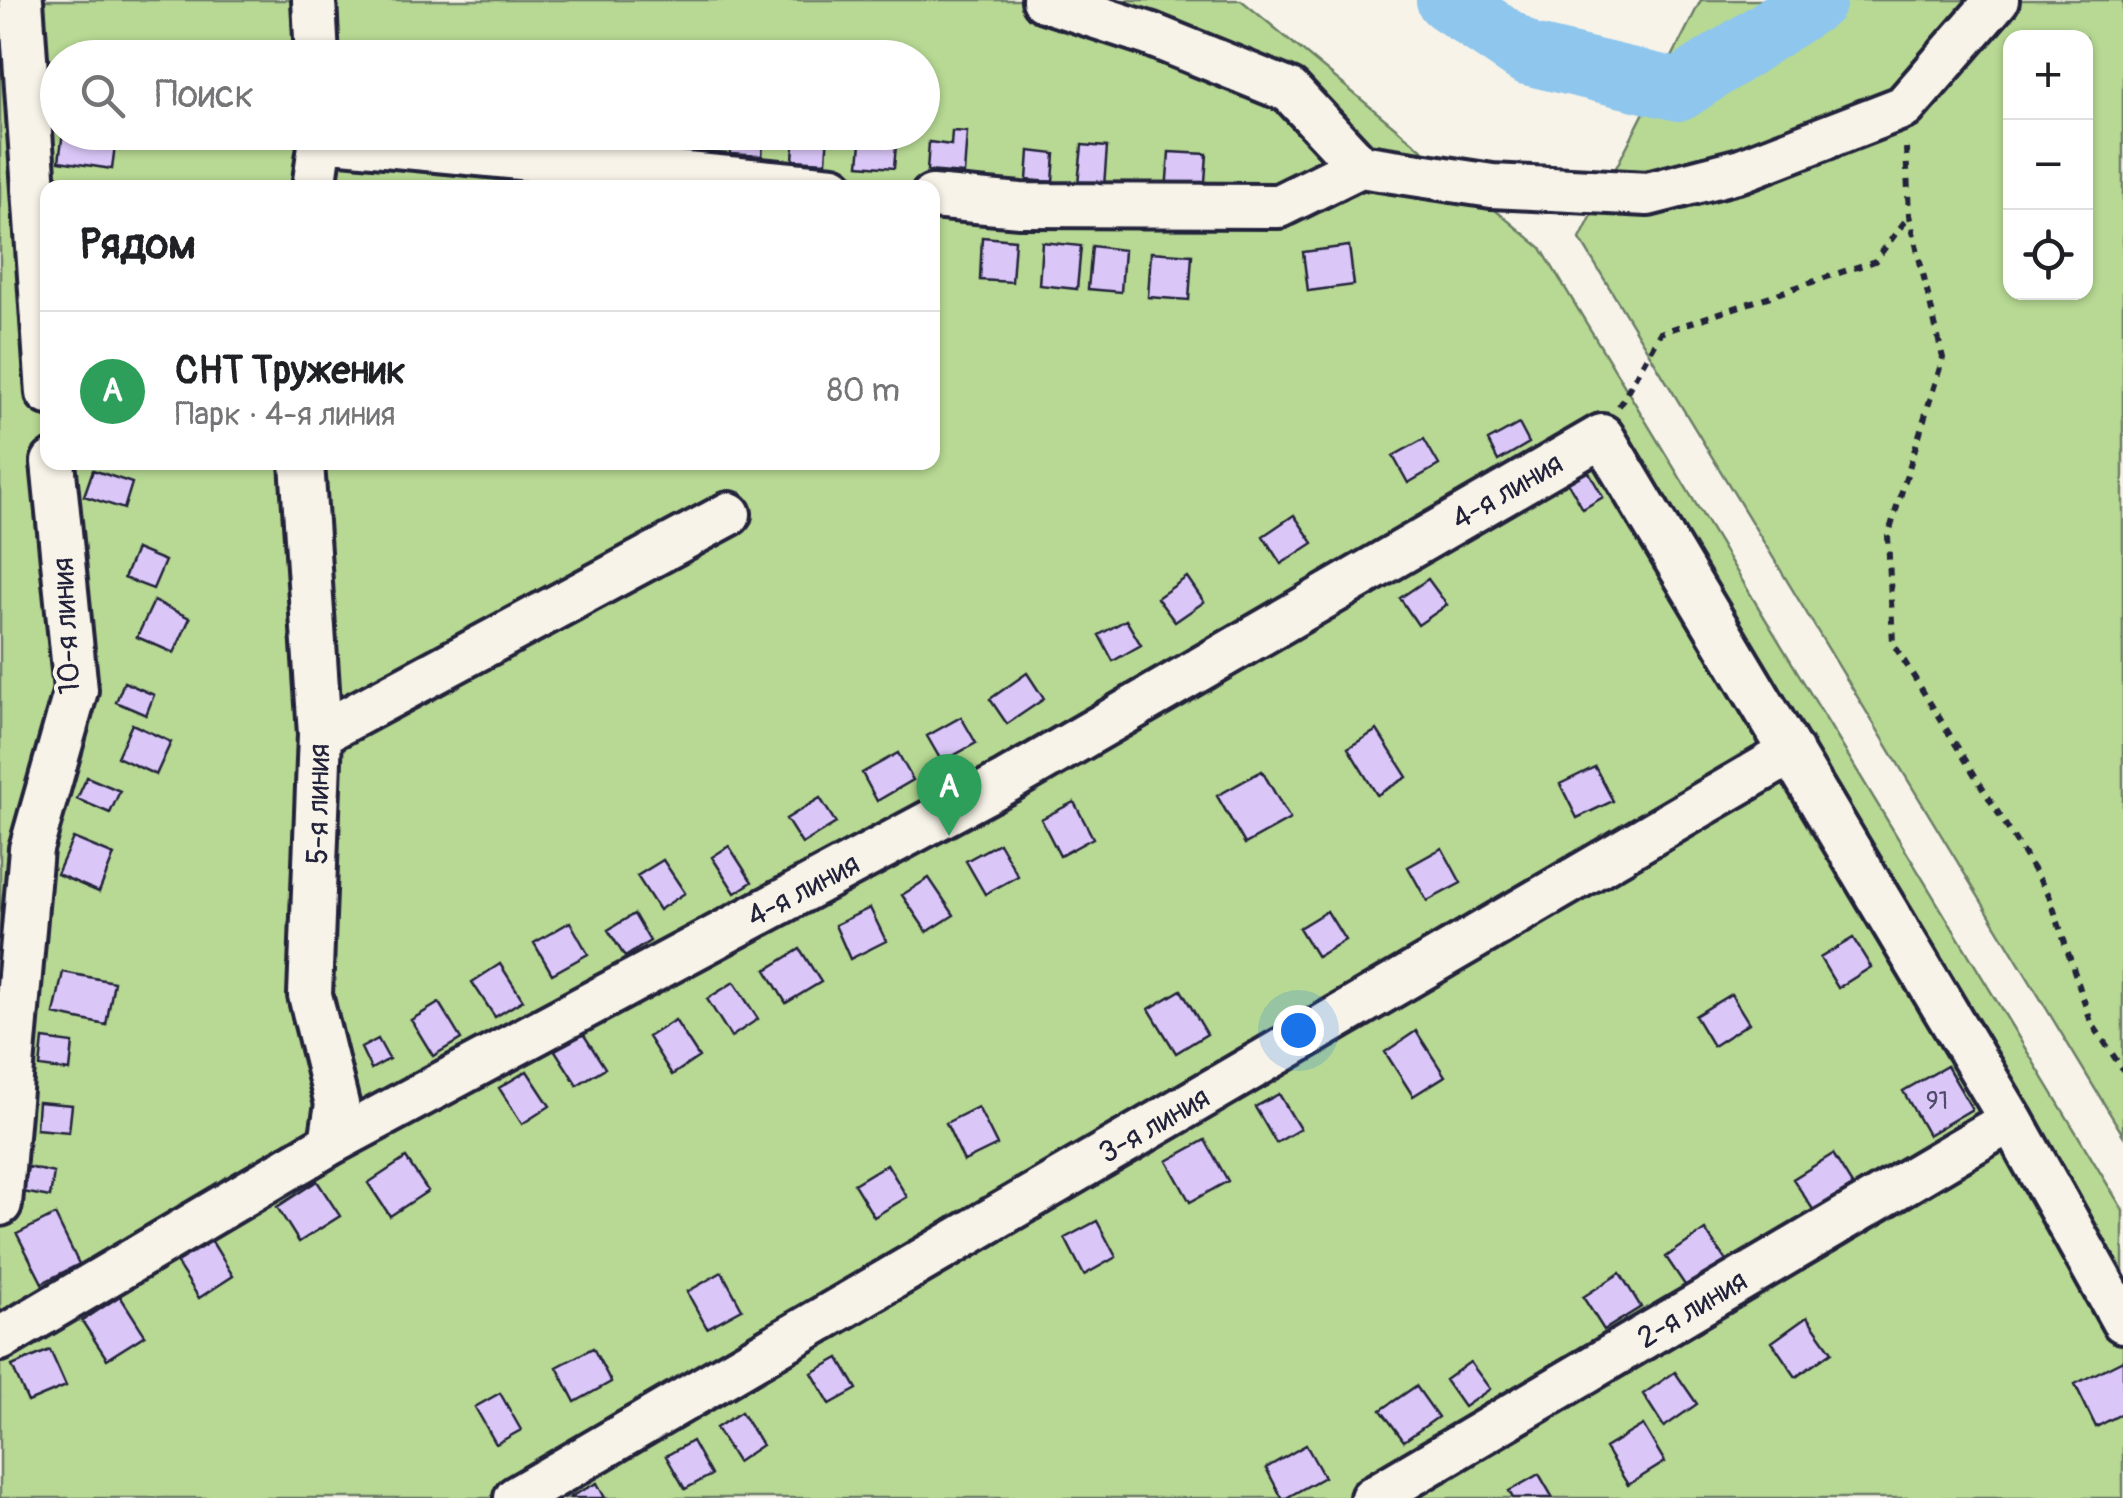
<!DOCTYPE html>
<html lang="ru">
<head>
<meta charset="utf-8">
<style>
  :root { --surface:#fff; --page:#f6f6f6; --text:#202124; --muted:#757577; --line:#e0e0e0; --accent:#b45309 }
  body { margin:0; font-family:Pangolin,sans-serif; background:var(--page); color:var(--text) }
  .controls { position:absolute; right:30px; top:30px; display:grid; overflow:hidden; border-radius:20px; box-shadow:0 2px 8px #0004 }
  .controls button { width:90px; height:90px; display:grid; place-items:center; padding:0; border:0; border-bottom:2px solid var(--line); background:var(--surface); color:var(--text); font:50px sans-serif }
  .you { position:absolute; left:1298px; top:1030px; width:35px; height:35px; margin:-25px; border:8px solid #fff; border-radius:50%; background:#1a73e8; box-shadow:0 0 0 15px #1a73e833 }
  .badge { display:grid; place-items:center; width:65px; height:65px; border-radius:50%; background:var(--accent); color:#fff; font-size:32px; font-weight:700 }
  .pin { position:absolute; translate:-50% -82px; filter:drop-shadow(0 2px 5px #0008) }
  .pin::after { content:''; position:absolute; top:52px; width:35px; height:30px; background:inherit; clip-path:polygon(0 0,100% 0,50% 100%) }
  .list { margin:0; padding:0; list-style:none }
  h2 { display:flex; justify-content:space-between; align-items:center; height:130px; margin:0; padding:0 40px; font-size:42px }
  h2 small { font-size:32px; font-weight:400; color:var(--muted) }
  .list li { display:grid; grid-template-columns:65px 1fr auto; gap:30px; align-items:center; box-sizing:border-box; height:160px; padding:0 40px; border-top:2px solid var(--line) }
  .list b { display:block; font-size:38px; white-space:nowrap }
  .list p { margin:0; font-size:32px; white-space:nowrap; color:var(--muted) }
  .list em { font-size:32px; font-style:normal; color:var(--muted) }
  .icon { flex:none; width:55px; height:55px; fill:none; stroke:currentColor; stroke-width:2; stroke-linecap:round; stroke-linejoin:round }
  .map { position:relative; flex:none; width:2123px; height:1498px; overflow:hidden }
  .search { position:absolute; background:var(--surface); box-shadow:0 2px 8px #0004; left:40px; top:40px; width:900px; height:110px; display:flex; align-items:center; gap:25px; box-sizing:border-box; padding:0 35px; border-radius:55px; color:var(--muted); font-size:38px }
  .panel { position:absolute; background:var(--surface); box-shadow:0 2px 8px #0004; left:40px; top:180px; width:900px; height:290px; border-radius:20px }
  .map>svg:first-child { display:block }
  .green { fill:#b7d993; stroke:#6c7e67; stroke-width:2.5; fill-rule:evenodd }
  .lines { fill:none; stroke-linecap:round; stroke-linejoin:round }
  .river { stroke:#8fc6ed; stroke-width:62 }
  .building { fill:#dac7f8; stroke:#22223b; stroke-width:2.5 }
  .minor-casing { stroke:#22223b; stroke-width:50 }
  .path { stroke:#22223b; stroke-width:6; stroke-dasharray:8 8; stroke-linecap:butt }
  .minor { stroke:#f7f3e8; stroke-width:42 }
  .labels { text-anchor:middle; stroke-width:8; stroke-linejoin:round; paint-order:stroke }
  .number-label { font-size:25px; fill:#504b6a }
  .street-label { font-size:30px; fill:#22223b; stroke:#f7f3e8 }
</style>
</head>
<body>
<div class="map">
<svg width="2123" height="1498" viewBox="0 0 2123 1498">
  <rect width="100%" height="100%" fill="#f7f3e8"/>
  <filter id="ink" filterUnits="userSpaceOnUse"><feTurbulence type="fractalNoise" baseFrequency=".01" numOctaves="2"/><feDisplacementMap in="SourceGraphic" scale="20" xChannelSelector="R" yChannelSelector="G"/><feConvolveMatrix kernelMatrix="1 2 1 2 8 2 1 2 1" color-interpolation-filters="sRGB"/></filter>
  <g filter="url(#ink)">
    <path class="green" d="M0,0H1241L1541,248L2123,1210V1498H0ZM58,58H922V132H58ZM48,188H932V462H48Z
      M1701,0H2123V1135L1580,239ZM2010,38H2086V292H2010Z"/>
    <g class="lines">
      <path class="river" d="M1447,0L1527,54L1679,90L1816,0"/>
    </g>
    <path class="building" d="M952,131L967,132L964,174L927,171L929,142L951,145Z
      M63,132L116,137L112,169L59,161Z
      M248,132H303L301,143L248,136Z
      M555,132H581V139H555Z
      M601,132H628L627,145L600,143Z
      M731,132H764L762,156L730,154Z
      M795,132H828L826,162L793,160Z
      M862,132L897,134L894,168L859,165Z
      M1082,145L1107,147L1104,186L1078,184Z
      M1029,151L1055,154L1053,182L1027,180Z
      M1169,152L1207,154L1204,195L1166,192Z
      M982,237L1015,240L1012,282L980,280Z
      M1042,242L1081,246L1077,289L1039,285Z
      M1092,246L1124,250L1121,292L1088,289Z
      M1349,246L1354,285L1308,291L1303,252Z
      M1151,252L1192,255L1189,300L1148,297Z
      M1519,424L1529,443L1498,461L1488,441Z
      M1424,439L1439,465L1408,483L1393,456Z
      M1587,469L1603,497L1583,509L1567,481Z
      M93,470L132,483L124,509L84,496Z
      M1294,515L1313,543L1281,564L1263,536Z
      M136,549L165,561L153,589L124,578Z
      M1187,577L1204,602L1175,622L1157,598Z
      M1428,579L1447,605L1418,625L1400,598Z
      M154,601L190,618L174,653L137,637Z
      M1126,620L1141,645L1113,661L1099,635Z
      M1027,673L1044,699L1007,724L990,699Z
      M124,682L154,695L146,715L116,702Z
      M961,717L976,743L942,762L927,736Z
      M132,724L171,742L156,775L117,757Z
      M1377,730L1407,777L1377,795L1348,748Z
      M898,753L913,780L877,801L862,773Z
      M1595,767L1613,801L1577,818L1560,784Z
      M1262,771L1290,819L1245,844L1217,796Z
      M87,777L120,791L110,813L77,799Z
      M820,798L836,823L802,844L786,819Z
      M1074,802L1093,838L1060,856L1041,819Z
      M73,838L114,855L99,892L57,874Z
      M999,843L1018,876L985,894L966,861Z
      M729,846L752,882L735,893L712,857Z
      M1442,848L1461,883L1427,901L1408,867Z
      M663,860L685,893L659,910L637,876Z
      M929,878L954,915L927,932L902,895Z
      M870,908L886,941L850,959L835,925Z
      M1327,911L1345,940L1317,957L1299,928Z
      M634,914L650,941L625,957L608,930Z
      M570,922L588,954L552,974L534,943Z
      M1853,938L1871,967L1838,988L1820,958Z
      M800,949L821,982L786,1003L766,970Z
      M500,964L523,1000L495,1017L472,982Z
      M63,972L114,982L106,1025L54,1014Z
      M734,982L758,1019L731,1037L707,999Z
      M1181,990L1207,1034L1176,1053L1149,1009Z
      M1731,994L1749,1023L1713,1046L1695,1016Z
      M439,1003L461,1039L433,1056L411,1020Z
      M675,1020L699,1057L672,1075L648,1037Z
      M1416,1031L1445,1076L1413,1096L1385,1052Z
      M582,1032L605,1068L577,1085L554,1049Z
      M43,1039L73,1043L70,1071L40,1067Z
      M378,1039L389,1059L371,1069L361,1048Z
      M1947,1066L1972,1109L1928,1135L1903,1091Z
      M527,1071L550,1106L522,1124L499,1088Z
      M1279,1094L1300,1129L1276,1143L1255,1107Z
      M38,1102L72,1105L69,1132L36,1129Z
      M978,1107L997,1145L964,1161L946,1123Z
      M1205,1140L1228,1181L1190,1202L1167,1161Z
      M1833,1154L1853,1186L1814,1211L1793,1179Z
      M406,1158L428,1191L390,1216L368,1183Z
      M887,1164L907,1197L874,1217L854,1184Z
      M28,1167L54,1173L50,1197L23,1192Z
      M317,1181L340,1216L299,1242L277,1207Z
      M55,1215L79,1264L42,1283L17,1234Z
      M1097,1221L1116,1257L1084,1275L1065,1238Z
      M1705,1230L1726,1261L1687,1288L1666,1257Z
      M211,1240L233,1276L199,1298L176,1262Z
      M722,1272L742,1309L707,1328L687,1292Z
      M1620,1273L1641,1307L1604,1330L1583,1297Z
      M120,1296L145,1335L107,1359L82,1321Z
      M1807,1317L1832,1352L1796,1377L1772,1342Z
      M593,1348L611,1382L575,1402L557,1367Z
      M50,1350L66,1386L28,1402L12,1366Z
      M839,1358L857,1389L830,1404L812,1373Z
      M2123,1360V1413L2096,1427L2075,1384Z
      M1470,1362L1490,1389L1464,1407L1445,1380Z
      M1675,1372L1697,1404L1664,1427L1643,1394Z
      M1416,1386L1438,1417L1404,1441L1381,1410Z
      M500,1393L521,1430L496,1444L475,1407Z
      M741,1412L762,1445L737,1462L716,1428Z
      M1643,1425L1665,1462L1628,1485L1605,1448Z
      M692,1441L711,1475L685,1489L666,1456Z
      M1306,1445L1324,1477L1286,1498H1282L1266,1468Z
      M1539,1474L1553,1498H1513L1509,1491Z
      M597,1483L605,1498H570V1497Z"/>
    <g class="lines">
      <defs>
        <path id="minor" d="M21,0L48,393
          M314,0L317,58
          M1044,0L1149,34L1290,91L1360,166L1492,186L1648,194L1741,170L1904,107L1997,0
          M322,139L833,188
          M314,188L322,132
          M932,197L1020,205L1279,206L1360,166
          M302,462L320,734L310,995L337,1104L331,1143
          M320,734L729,514
          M0,1204L31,849L76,690L53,462
          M0,1339L331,1143L1007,781L1602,436L2011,1120L2123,1321
          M516,1498L1792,752
          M1372,1498L2011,1120"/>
      </defs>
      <use href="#minor" class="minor-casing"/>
      <path class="path" d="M1906,148L1909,215L1943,358L1888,536L1893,643L2049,895L2091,1022L2123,1070
        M1619,406L1660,333L1875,261L1909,216"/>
      <use href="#minor" class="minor"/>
    </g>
  </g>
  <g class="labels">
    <g class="number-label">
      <text x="1937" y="1109">91</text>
    </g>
    <g class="street-label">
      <text transform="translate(1507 491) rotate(-30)" y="10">4-я линия</text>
      <text transform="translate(66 626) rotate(-93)" y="10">10-я линия</text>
      <text transform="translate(318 804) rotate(-89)" y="10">5-я линия</text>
      <text transform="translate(803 890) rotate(-28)" y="10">4-я линия</text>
      <text transform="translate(1154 1125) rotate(-30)" y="10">3-я линия</text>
      <text transform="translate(1692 1309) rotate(-31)" y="10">2-я линия</text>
    </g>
  </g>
</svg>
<div class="controls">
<button>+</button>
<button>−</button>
<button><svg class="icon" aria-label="locate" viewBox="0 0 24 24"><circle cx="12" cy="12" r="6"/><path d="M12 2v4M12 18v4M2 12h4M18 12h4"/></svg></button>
</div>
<div class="you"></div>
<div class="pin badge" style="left:949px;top:836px;background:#2e9e5b">A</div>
<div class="search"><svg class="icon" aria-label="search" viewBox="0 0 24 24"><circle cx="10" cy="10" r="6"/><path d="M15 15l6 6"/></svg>Поиск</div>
<section class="panel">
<h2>Рядом<small></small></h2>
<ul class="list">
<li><span class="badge" style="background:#2e9e5b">A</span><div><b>СНТ Труженик</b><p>Парк · 4-я линия</p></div><em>80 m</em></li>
</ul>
</section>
</div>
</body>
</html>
